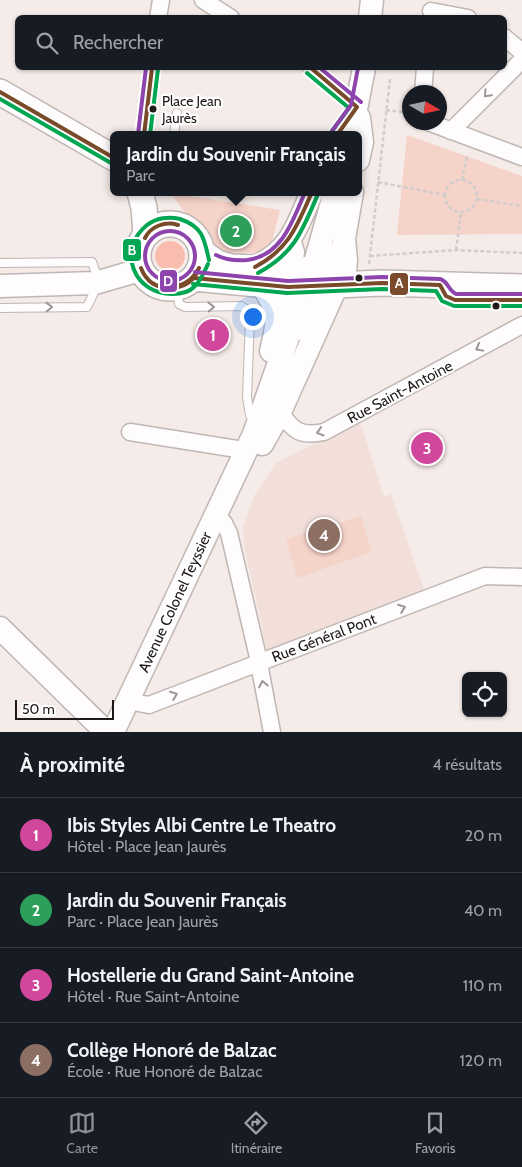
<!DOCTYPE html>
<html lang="fr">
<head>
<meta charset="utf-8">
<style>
  :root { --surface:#171b24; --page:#20242c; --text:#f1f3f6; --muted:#9ea1a6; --line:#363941; --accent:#8c9099 }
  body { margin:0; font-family:Cabin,sans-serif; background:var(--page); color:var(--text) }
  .controls { position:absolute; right:15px; bottom:15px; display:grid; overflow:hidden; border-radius:8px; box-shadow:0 1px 4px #0004 }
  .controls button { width:45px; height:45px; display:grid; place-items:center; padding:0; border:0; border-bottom:1px solid var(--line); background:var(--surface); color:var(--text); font:25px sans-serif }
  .compass { position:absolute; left:402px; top:85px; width:45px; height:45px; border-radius:50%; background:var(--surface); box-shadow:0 1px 4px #0004; rotate:99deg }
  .scale { position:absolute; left:15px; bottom:12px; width:99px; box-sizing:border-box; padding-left:5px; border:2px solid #1f1917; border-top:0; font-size:14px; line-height:18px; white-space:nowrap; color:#1f1917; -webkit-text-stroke:4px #fff; paint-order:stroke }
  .you { position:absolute; left:252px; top:316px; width:18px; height:18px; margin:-12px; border:4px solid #fff; border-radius:50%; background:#1a73e8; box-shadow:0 0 0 8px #1a73e833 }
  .badge { display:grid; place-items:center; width:32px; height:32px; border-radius:50%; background:var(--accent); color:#fff; font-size:16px; font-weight:700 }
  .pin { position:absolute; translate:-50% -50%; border:2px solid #fff; box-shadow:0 1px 5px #0006 }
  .popup { position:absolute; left:110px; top:131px; width:252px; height:65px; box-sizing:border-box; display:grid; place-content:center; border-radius:8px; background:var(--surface); filter:drop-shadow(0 1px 4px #0005); font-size:16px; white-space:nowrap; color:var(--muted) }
  .popup b { font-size:19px; color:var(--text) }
  .popup::after { content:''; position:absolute; left:50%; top:100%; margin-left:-10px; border:10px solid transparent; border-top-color:var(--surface) }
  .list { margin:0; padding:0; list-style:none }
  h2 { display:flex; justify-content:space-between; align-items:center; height:65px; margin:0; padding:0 20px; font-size:21px }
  h2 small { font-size:16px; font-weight:400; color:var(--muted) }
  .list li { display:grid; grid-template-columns:32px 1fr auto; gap:15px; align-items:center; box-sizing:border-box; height:75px; padding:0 20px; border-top:1px solid var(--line) }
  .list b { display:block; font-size:19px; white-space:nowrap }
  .list p { margin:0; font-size:16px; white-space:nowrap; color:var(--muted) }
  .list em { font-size:16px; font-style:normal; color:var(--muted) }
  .icon { flex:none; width:28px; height:28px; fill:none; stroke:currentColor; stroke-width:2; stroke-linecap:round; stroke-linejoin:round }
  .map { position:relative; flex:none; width:522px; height:732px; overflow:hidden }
  .search { position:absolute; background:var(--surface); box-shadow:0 1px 4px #0004; left:15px; right:15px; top:15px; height:55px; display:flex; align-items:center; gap:12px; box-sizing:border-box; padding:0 18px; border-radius:8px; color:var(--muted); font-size:19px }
  .sheet { height:365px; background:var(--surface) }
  nav { display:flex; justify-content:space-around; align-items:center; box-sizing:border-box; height:70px; border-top:1px solid var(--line); background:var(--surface); font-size:14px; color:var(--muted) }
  nav a { display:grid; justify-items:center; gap:2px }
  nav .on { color:var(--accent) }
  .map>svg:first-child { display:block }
  .built { fill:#f2dfd9 }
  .green { fill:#f6d3c9 }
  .water { fill:#f8bdac }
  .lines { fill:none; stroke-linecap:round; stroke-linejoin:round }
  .service-casing { stroke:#beb7b4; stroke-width:10 }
  .minor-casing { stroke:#beb7b4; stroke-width:19 }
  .secondary-casing { stroke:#beb7b4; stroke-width:25 }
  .primary-casing { stroke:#beb7b4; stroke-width:28 }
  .path { stroke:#d0cdcc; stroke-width:2.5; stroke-dasharray:4 2.5; stroke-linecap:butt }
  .service { stroke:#fefcfc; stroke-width:8 }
  .minor { stroke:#fefcfc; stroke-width:16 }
  .secondary { stroke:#fefcfc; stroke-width:22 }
  .primary { stroke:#fefcfc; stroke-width:25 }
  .bus-1-casing { stroke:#fff; stroke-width:8 }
  .bus-2-casing { stroke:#fff; stroke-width:8 }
  .bus-3-casing { stroke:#fff; stroke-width:8 }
  .bus-1 { stroke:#7a4b2a; stroke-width:4 }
  .bus-2 { stroke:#00a651; stroke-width:4 }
  .bus-3 { stroke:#8e44ad; stroke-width:4 }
  .oneway { stroke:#9a9695 }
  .bus-dot { fill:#1f1917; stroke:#fff; stroke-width:2 }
  .labels { text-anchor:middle; stroke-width:4.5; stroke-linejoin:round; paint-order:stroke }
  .bus-label { font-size:14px; fill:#1f1917; stroke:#fff; text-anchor:start }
  .street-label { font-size:15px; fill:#1f1917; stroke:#fff }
  .line-badge { stroke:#fff; stroke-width:2 }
  .badge-label { font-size:14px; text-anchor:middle; font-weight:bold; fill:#fff }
</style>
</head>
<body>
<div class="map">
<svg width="522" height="732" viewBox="0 0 522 732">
  <rect width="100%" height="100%" fill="#f5ebe8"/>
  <path class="built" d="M360,421L384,497L391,494L425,593L267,651L244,544L243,527L254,496L276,463Z"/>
  <path class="green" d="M407,135L522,176V234L397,235Z
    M171,193L280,210L269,253L212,252Z
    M361,516L372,552L297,578L286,539Z"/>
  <path class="water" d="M155 256a15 15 0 1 1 30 0a15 15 0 1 1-30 0Z"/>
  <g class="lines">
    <defs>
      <path id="service" d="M174,135L177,113
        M0,263L92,262L99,282L87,307L0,308
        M177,288L179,304L185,307L241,306L246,309L250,317L247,397L250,415
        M444,291L446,296L455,300H522"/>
      <path id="minor" d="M203,0L231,18
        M431,11L468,18
        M158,18L161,0
        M504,37L522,52
        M311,68L357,107
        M423,92L425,68
        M428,122L522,157
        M451,131L522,60
        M144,135L152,68
        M279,322L295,259L296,252L292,238
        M305,334L325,270L344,239
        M280,412C293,431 301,437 324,432L522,325
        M130,432L237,449
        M216,516L224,523L229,533L257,653L272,732
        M128,701L149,705L485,576L522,577"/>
      <path id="secondary" d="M370,18L372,0
        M351,135L364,68
        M358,160L362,142L359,118
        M316,259L335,192
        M255,267C291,251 297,226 312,192
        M345,271L346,260L344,239L352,192
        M261,284C280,311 279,320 271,351
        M0,286L95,283L140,270
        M262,444L280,412L337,285
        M0,628L106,732
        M113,732L254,434L299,306"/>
      <path id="primary" d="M0,92L114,158
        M140,192L144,208L146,234
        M138 256a32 32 0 1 1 64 0a32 32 0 1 1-64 0Z
        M202,252L217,263L232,267L340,271
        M194,278L288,287L382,283L522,287"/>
    </defs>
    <use href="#service" class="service-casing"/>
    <use href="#minor" class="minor-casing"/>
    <use href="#secondary" class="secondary-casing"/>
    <use href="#primary" class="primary-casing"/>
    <path class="path" d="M386,110L410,113
      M445 196a16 16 0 1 1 32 0a16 16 0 1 1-32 0Z
      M462,180L467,156
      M378,182L445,195
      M477,199L522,206
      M456,250L461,213
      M370,256L456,250L522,253
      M369,264L390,79"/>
    <use href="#service" class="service"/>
    <use href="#minor" class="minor"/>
    <use href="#secondary" class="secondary"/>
    <use href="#primary" class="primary"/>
    <defs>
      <path id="bus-1" d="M311,68L357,107L337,135
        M0,92L114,158
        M144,135L152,68
        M145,238C151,226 165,221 178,225
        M255,267C289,249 297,226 312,192
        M141,268C146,281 156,288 170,288
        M194,278L288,287L382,283L440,285L446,296L455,300H522
        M170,288C184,285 192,281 199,268
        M170,288C184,288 195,281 199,268"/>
      <path id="bus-2" d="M307,73L349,108L332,131
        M0,99L111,163
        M150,135L158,69
        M208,264C204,272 201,281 194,287C189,292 181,294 173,294C134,295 116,250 147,225C156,218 169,216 180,219C203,227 204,238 209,260
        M258,273C295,253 302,231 318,194
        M193,284L287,293L382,289L436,291L442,301L454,306H522"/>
      <path id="bus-3" d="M320,68L361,102
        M332,131L351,105L358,68
        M138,134L146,68
        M145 256a25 25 0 1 1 50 0a25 25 0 1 1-50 0Z
        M216,255C226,260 236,261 247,260C282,256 293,220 305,192
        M195,272L288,281L382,277L440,279C448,281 448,290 456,294H522"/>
    </defs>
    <use href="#bus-1" class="bus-1-casing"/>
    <use href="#bus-2" class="bus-2-casing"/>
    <use href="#bus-3" class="bus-3-casing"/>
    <use href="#bus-1" class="bus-1"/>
    <use href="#bus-2" class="bus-2"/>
    <use href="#bus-3" class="bus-3"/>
  </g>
  <defs><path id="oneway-chevron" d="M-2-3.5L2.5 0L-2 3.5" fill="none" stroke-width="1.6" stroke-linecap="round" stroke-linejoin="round" transform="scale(1.25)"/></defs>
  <g class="oneway">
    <use href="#oneway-chevron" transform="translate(487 94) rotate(134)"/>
    <use href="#oneway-chevron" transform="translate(49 307) rotate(-1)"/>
    <use href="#oneway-chevron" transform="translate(211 307) rotate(-1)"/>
    <use href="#oneway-chevron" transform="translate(479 348) rotate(151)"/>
    <use href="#oneway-chevron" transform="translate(320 432) rotate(163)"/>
    <use href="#oneway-chevron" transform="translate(402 608) rotate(-21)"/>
    <use href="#oneway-chevron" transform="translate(263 684) rotate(-101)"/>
    <use href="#oneway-chevron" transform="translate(174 695) rotate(-21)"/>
  </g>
  <g class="bus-dot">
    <circle cx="153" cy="109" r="4.5"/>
    <circle cx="359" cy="278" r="4.5"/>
    <circle cx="496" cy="306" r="4.5"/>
  </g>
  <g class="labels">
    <g class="bus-label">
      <text x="162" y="106">Place Jean<tspan x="162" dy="17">Jaurès</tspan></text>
    </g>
    <g class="street-label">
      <text transform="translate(400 392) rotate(-28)" y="5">Rue Saint-Antoine</text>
      <text transform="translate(175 602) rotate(-65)" y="5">Avenue Colonel Teyssier</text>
      <text transform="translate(324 638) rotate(-21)" y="5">Rue Général Pont</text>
    </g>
  </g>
  <g class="line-badge">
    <rect x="122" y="238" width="20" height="24" rx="5" fill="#00a651"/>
    <rect x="159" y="269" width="19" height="24" rx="5" fill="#8e44ad"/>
    <rect x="389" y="272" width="20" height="24" rx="5" fill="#7a4b2a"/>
  </g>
  <g class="badge-label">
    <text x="132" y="255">B</text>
    <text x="168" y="286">D</text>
    <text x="399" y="288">A</text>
  </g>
</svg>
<div class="controls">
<button><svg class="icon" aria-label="locate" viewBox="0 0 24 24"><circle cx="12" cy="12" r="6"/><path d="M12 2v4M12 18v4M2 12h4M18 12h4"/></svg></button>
</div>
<svg class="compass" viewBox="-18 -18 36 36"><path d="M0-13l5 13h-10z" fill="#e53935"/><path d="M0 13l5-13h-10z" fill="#9ea1a6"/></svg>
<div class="scale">50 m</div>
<div class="you"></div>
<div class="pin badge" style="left:213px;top:335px;background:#d1479c">1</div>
<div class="pin badge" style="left:236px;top:231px;background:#2e9e5b">2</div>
<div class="popup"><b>Jardin du Souvenir Français</b>Parc</div>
<div class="pin badge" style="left:427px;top:448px;background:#d1479c">3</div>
<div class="pin badge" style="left:324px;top:535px;background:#8d6e63">4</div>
<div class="search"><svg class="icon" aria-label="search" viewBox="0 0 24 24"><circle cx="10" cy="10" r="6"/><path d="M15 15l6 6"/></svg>Rechercher</div>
</div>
<section class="sheet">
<h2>À proximité<small>4 résultats</small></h2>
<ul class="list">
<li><span class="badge" style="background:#d1479c">1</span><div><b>Ibis Styles Albi Centre Le Theatro</b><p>Hôtel · Place Jean Jaurès</p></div><em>20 m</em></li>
<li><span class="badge" style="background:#2e9e5b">2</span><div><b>Jardin du Souvenir Français</b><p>Parc · Place Jean Jaurès</p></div><em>40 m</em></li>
<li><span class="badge" style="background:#d1479c">3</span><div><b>Hostellerie du Grand Saint-Antoine</b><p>Hôtel · Rue Saint-Antoine</p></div><em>110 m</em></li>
<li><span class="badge" style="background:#8d6e63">4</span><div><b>Collège Honoré de Balzac</b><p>École · Rue Honoré de Balzac</p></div><em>120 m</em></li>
</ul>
</section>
<nav>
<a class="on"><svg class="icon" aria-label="map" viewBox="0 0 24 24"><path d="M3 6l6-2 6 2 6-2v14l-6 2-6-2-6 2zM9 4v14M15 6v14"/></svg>Carte</a>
<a><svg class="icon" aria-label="directions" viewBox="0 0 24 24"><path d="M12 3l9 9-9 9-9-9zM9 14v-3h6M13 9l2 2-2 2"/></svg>Itinéraire</a>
<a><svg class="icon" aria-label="saved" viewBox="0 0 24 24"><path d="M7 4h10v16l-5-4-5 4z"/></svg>Favoris</a>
</nav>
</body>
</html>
